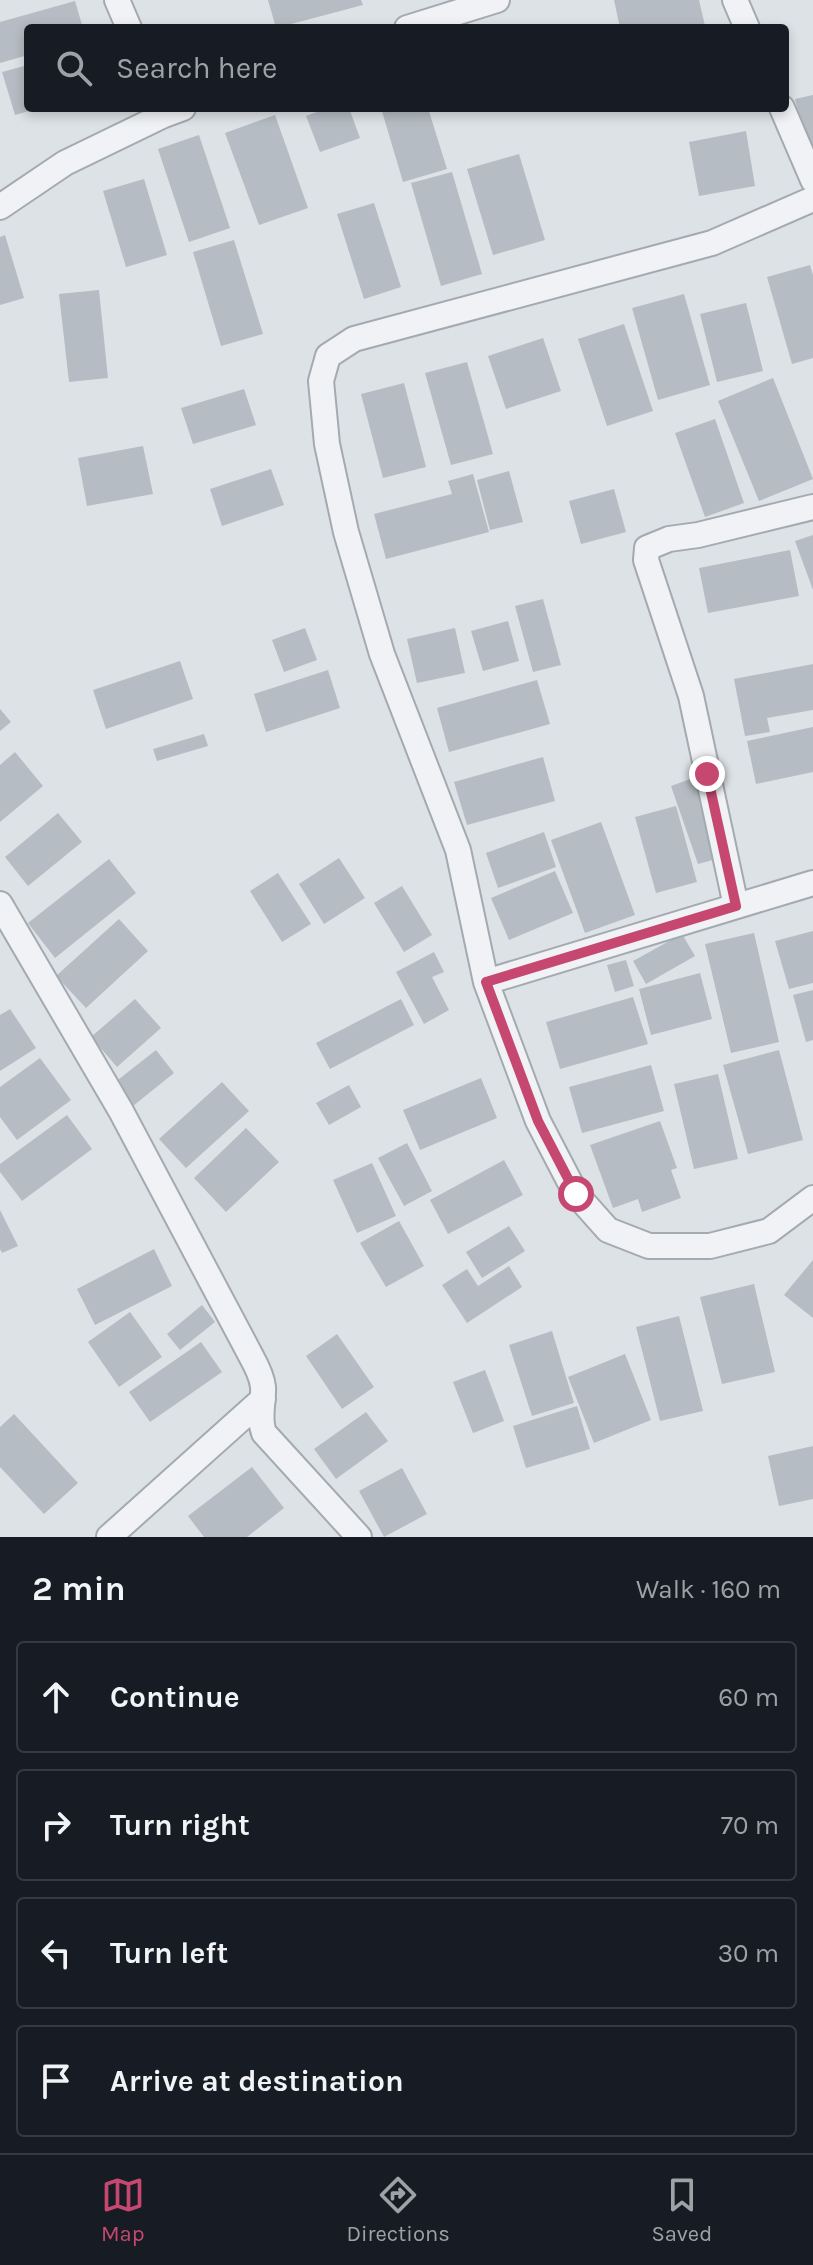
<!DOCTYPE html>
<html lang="en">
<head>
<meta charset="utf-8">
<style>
  :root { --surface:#171b24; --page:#20242c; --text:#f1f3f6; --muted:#9ea1a6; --line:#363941; --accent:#c64871 }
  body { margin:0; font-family:Karla,sans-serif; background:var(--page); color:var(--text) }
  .stop { position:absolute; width:24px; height:24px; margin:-18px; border:6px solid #c64871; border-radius:50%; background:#fff }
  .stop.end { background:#c64871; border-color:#fff; box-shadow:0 2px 8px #0008 }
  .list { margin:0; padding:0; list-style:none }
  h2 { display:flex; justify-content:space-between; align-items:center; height:104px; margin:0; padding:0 32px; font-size:34px }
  h2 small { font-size:26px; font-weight:400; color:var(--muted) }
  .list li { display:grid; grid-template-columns:52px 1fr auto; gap:24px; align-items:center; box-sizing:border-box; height:112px; margin:0 16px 16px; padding:0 16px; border:2px solid var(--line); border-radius:8px }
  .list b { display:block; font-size:30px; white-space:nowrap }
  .list em { font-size:26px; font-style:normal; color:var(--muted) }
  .icon { flex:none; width:44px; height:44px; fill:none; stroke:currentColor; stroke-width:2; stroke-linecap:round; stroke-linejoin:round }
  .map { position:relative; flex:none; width:813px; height:1537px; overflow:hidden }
  .search { position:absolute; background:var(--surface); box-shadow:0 4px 12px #0003; left:24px; right:24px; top:24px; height:88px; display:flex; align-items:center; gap:20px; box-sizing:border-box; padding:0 28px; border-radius:8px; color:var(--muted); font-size:30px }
  .sheet { height:616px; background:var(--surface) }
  nav { display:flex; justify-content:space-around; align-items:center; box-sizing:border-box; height:112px; border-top:2px solid var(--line); background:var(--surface); font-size:22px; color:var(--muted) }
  nav a { display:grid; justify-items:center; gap:4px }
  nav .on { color:var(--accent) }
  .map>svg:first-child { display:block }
  .building { fill:#b5bcc3 }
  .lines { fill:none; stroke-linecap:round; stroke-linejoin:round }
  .street-casing { stroke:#a3aab0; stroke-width:28 }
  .street { stroke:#f0f2f5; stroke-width:24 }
  .route { stroke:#c64871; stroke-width:10 }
</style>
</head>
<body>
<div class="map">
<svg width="813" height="1537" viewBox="0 0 813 1537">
  <rect width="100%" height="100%" fill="#dde2e6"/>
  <path class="building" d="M268,0H361L363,5L276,28Z
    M614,0H699L705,26L620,28Z
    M75,1L83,28H28V55L0,63V22Z
    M28,65V108L36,109L15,115L2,72Z
    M813,95V144L806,145L795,99Z
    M328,108H349L360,138L320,152L306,116Z
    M381,108H428L447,169L403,182Z
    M275,115L308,208L259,225L225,133Z
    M746,131L755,186L699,196L689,142Z
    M199,135L230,228L189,242L158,149Z
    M519,154L545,240L493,255L467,169Z
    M452,172L482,274L441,286L411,183Z
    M144,179L167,255L126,267L103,191Z
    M374,203L401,287L364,299L337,214Z
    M5,235L24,298L0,305V237Z
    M234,240L263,334L221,346L193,252Z
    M810,265L813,275V358L792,364L767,277Z
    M99,290L108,378L69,382L59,294Z
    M684,294L710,385L658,400L632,308Z
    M746,303L763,371L717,382L700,314Z
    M624,324L653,411L607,426L578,339Z
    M543,338L561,391L506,409L488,356Z
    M467,362L493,454L451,465L425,373Z
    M773,378L813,479L759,501L718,401Z
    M404,383L426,467L383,478L361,394Z
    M244,389L256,425L193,444L181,408Z
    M715,419L744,503L705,517L675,433Z
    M143,446L153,494L87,506L78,458Z
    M271,469L284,505L222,526L210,489Z
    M509,471L523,522L490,530L477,480Z
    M473,474L489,532L386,559L374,514L452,494L448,481Z
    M614,489L626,532L581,544L569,501Z
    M813,535V590L795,541Z
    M790,550L799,596L708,613L699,568Z
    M543,599L561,665L533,672L515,606Z
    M508,621L519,661L483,671L471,631Z
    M305,628L317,660L284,672L272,640Z
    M455,628L465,673L417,683L407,639Z
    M180,661L193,699L106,729L93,690Z
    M813,664V710L767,718L770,732L745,736L734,679Z
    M328,670L340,708L266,732L254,694Z
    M537,680L550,724L449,752L437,708Z
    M0,709L11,722L0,731Z
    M813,727V772L756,784L747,741Z
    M204,734L208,746L157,761L153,749Z
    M15,752L43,786L0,822V765Z
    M543,757L555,801L467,825L454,782Z
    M693,778L720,858L698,864L671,786Z
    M676,806L697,882L656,893L635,817Z
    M58,813L82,842L28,886L5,857Z
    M601,822L635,915L585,933L551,840Z
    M544,832L556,867L498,888L486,853Z
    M339,858L365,898L324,924L299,884Z
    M109,859L136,893L55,958L28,923Z
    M555,871L573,913L509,940L491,898Z
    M278,873L311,924L282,942L250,891Z
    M402,886L432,935L404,952L374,903Z
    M119,919L148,951L86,1008L56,976Z
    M813,931V983L789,989L775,941Z
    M754,933L779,1042L731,1053L705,944Z
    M682,934L695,956L646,984L633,961Z
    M434,952L444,972L432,977L449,1010L424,1024L396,972Z
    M626,960L634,986L615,992L607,965Z
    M700,973L712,1019L651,1035L639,989Z
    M813,990V1040L806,1042L793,995Z
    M633,997L648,1044L560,1069L546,1022Z
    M135,999L161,1028L117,1067L91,1037Z
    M401,999L414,1025L330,1069L316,1043Z
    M10,1009L36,1048L0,1071V1015Z
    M156,1050L174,1073L133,1106L114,1083Z
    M779,1050L803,1140L748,1154L723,1065Z
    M40,1058L71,1100L17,1140L0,1117V1087Z
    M651,1065L664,1111L582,1133L569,1087Z
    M718,1074L738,1159L694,1169L674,1084Z
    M481,1078L497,1118L420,1150L403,1110Z
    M222,1082L249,1111L186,1168L159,1139Z
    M349,1085L361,1107L329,1125L316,1103Z
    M67,1115L92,1149L22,1201L0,1172V1164Z
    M660,1121L677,1168L671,1170L681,1198L642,1212L638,1199L613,1208L590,1145Z
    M246,1128L279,1162L226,1212L194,1178Z
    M407,1143L432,1191L404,1206L378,1158Z
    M504,1160L523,1195L448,1234L430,1200Z
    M372,1163L396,1216L357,1233L333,1180Z
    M0,1210L18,1246L2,1253L0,1249Z
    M399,1221L424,1266L386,1287L360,1243Z
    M509,1226L525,1251L482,1278L466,1252Z
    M154,1249L172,1286L95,1325L77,1289Z
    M813,1260V1318L784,1295Z
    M509,1266L522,1287L467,1323L442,1285L467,1269L478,1286Z
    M754,1284L775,1372L722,1384L700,1297Z
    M202,1305L215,1322L180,1350L167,1334Z
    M130,1312L162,1357L119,1387L88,1342Z
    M679,1316L703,1411L660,1421L636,1327Z
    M552,1331L574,1403L532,1416L509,1345Z
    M337,1334L374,1387L342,1409L306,1356Z
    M201,1342L222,1372L150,1422L129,1392Z
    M625,1354L651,1420L594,1443L568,1377Z
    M485,1370L504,1421L473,1433L453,1382Z
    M577,1406L590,1449L526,1468L513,1426Z
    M366,1412L388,1441L336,1479L314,1449Z
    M14,1414L78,1483L44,1514L0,1467V1427Z
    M813,1446V1499L779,1506L768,1456Z
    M252,1467L284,1508L247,1537H204L188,1516Z
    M402,1468L427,1514L384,1537L359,1491Z"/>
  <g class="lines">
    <defs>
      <path id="street" d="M117,0L129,28
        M735,0L747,28
        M407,28L497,0
        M782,108L813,180
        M813,199L712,243L354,339L328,356L321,381L327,444L346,532L382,654L458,850L486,982L538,1121L576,1194L608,1230L649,1246H710L769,1231L813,1198
        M0,207L65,163L164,115L183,108
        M0,904L121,1111L251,1356C256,1365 262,1376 263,1387C264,1403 258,1417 264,1433L359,1537
        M736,906L691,696L646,560L647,548L669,539L698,535L813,507
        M486,982L813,883
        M109,1537L263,1399"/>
    </defs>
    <use href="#street" class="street-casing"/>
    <use href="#street" class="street"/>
  </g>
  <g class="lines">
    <path class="route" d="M576,1194L538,1121L486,982L736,906L707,774"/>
  </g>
</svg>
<div class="stop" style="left:576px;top:1194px"></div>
<div class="stop end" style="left:707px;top:774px"></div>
<div class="search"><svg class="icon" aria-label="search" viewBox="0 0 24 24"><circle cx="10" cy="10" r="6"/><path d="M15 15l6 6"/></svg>Search here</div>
</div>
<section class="sheet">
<h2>2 min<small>Walk · 160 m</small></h2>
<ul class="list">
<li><svg class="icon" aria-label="ahead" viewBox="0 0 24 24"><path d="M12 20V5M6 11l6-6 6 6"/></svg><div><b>Continue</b></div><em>60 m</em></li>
<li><svg class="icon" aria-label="right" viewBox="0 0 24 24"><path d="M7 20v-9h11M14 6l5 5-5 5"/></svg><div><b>Turn right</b></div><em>70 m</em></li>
<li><svg class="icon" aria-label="left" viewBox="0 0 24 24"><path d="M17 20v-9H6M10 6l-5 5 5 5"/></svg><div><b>Turn left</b></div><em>30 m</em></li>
<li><svg class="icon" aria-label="arrive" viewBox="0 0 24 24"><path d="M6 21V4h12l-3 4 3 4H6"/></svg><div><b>Arrive at destination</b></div></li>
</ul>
</section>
<nav>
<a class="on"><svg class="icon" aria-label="map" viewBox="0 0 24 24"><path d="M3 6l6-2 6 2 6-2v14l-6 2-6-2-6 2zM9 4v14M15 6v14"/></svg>Map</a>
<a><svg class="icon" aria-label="directions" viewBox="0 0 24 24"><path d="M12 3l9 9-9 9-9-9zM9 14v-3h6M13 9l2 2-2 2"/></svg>Directions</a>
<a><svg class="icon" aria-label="saved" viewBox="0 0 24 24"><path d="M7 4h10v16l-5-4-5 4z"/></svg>Saved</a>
</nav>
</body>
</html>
